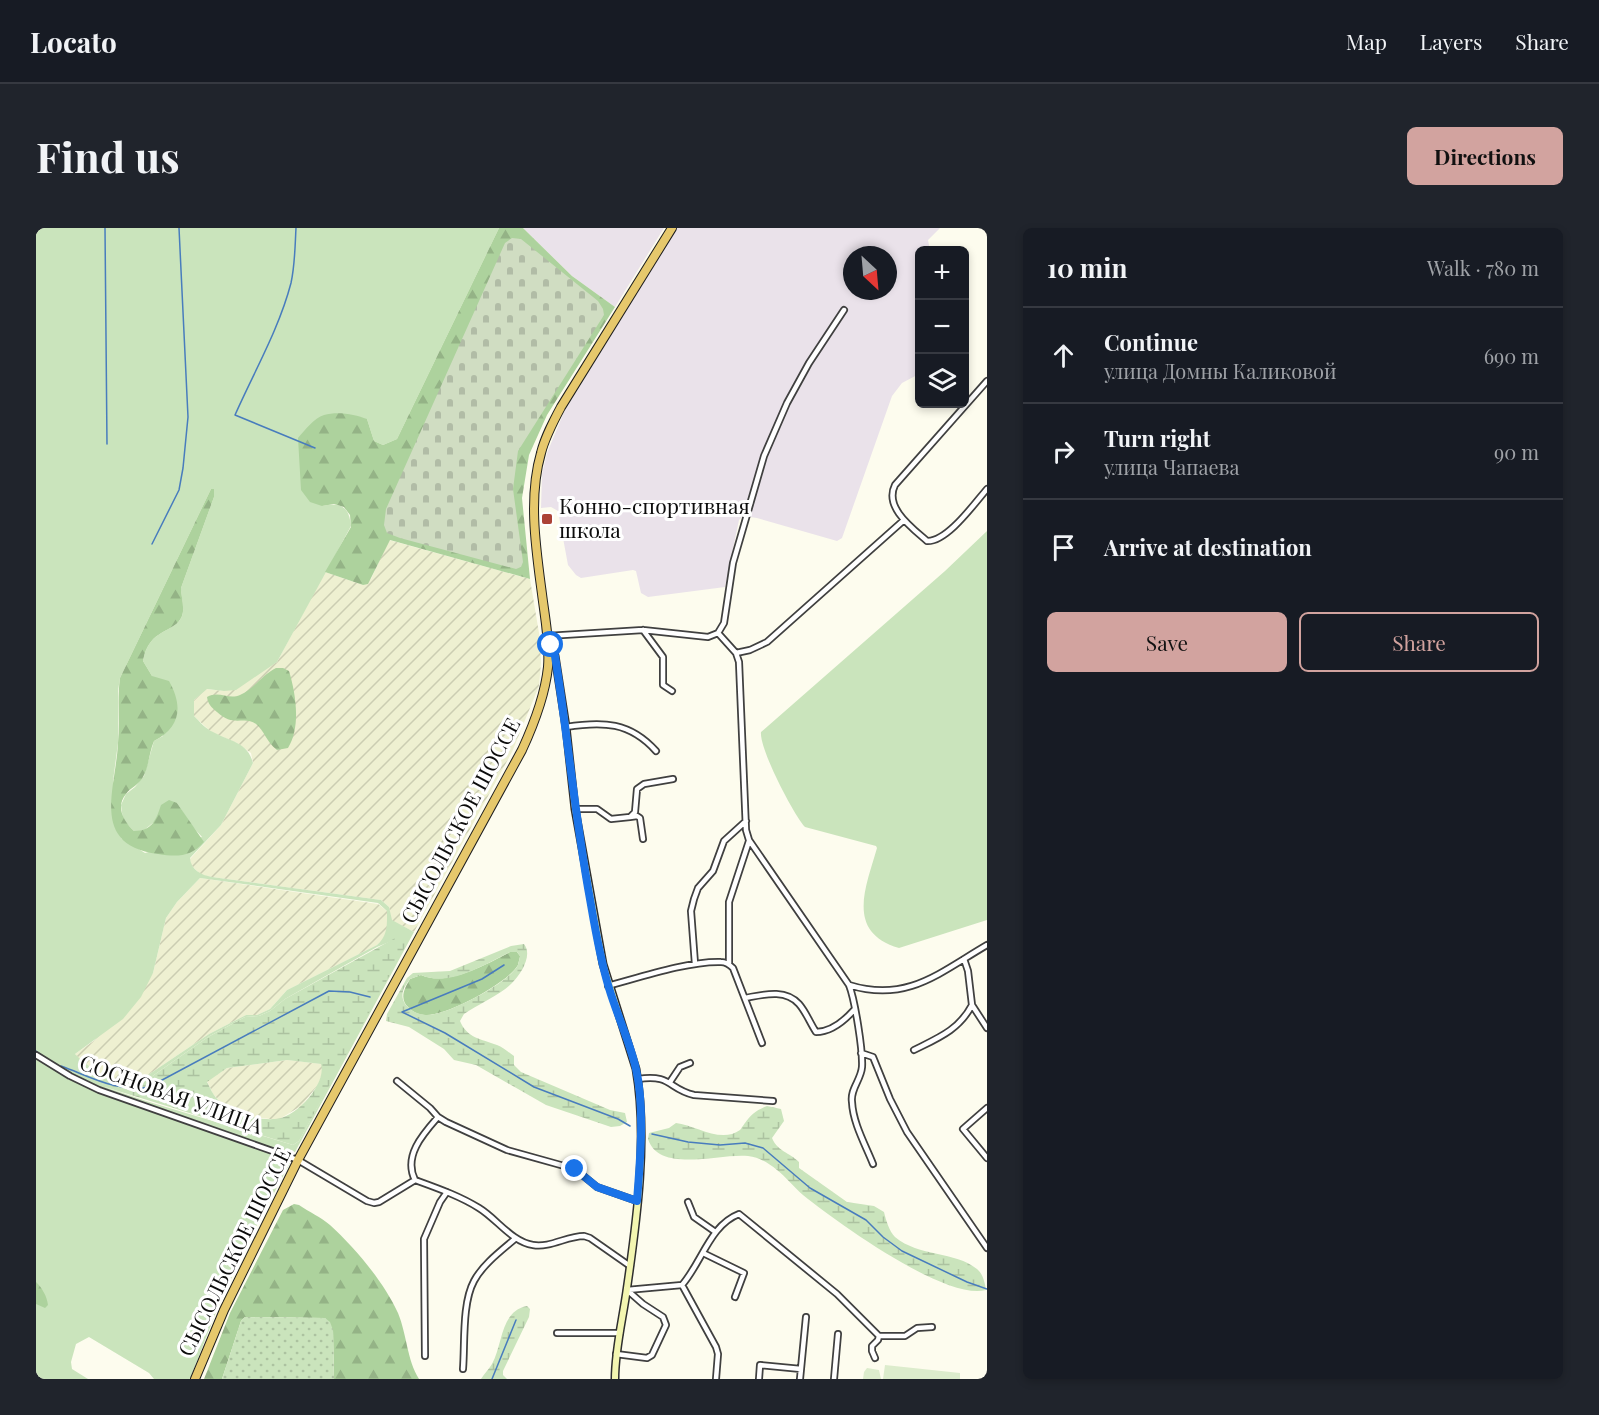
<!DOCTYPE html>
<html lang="en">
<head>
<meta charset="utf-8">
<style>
  :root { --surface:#171b24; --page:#20242c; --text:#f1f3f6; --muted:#9ea1a6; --line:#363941; --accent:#d2a39f }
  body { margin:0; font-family:"Playfair Display",serif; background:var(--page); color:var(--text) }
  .controls { position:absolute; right:18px; top:18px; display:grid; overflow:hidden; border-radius:9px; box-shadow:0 3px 9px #0003 }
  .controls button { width:54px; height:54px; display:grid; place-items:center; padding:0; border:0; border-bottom:2px solid var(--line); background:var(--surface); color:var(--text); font:30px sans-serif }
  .compass { position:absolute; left:807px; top:18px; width:54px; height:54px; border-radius:50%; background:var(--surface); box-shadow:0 3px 9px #0003; rotate:154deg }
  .stop { position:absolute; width:18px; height:18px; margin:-14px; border:4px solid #1a73e8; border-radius:50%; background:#fff }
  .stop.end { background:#1a73e8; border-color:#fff; box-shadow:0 2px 6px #0008 }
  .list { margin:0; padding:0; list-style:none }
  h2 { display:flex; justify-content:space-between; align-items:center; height:78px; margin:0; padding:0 24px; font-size:26px }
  h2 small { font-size:20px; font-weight:400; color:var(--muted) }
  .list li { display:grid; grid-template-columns:39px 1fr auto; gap:18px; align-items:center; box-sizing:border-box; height:96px; padding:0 24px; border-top:2px solid var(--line) }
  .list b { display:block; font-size:22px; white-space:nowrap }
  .list p { margin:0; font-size:20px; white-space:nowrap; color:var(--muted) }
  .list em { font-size:20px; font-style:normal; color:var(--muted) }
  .actions { display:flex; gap:12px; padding:18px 24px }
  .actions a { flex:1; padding:14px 0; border:2px solid var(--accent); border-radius:9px; text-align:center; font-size:21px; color:var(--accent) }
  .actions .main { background:var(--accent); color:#111 }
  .icon { flex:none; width:33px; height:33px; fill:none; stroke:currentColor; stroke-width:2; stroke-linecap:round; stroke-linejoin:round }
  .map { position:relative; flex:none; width:951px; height:1151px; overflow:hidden; border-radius:9px }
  header { display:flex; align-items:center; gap:36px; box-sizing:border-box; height:84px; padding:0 30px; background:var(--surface); border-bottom:2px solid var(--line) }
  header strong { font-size:28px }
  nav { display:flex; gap:33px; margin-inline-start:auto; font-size:21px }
  .intro { display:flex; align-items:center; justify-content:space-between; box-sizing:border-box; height:144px; padding:0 36px }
  h1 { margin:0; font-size:42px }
  .button { padding:15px 27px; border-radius:9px; background:var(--accent); color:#111; font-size:21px; font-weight:700 }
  main { display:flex; gap:36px; padding:0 36px }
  aside { flex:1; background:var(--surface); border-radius:9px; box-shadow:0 3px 9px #0003 }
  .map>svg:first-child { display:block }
  .industrial { fill:#eae2ea; fill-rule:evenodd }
  .farmland { fill:url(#farmland-furrows) }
  .grass { fill:#cae4bc; fill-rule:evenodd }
  .forest { fill:url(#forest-firs) }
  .wetland { fill:url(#wetland-marsh); fill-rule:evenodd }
  .cemetery { fill:url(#cemetery-stones) }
  .garden { fill:url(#garden-dots) }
  .pitch { fill:#dceccc }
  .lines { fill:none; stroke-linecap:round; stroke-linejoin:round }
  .stream { stroke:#487cbd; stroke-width:1.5 }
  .minor-casing { stroke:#404040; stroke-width:8 }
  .secondary-casing { stroke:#2f2f2f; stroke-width:9 }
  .trunk-casing { stroke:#1e1e1e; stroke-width:10 }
  .minor { stroke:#fff; stroke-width:4.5 }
  .secondary { stroke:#f3f6b1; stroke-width:6 }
  .trunk { stroke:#e6c86c; stroke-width:8 }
  .route { stroke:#1a73e8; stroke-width:8 }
  .poi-dot { fill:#ac4235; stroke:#fff; stroke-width:2 }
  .labels { text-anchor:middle; stroke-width:6; stroke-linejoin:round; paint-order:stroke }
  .poi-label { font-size:21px; fill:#0d0d0d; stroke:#fff; text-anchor:start }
  .street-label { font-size:21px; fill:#0d0d0d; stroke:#fff }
</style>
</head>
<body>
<header>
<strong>Locato</strong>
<nav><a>Map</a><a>Layers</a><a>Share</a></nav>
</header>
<div class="intro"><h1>Find us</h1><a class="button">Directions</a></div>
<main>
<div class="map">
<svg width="951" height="1151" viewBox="0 0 951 1151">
  <defs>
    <pattern id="farmland-furrows" width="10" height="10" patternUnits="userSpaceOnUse" patternTransform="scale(1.5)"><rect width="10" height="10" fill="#eef0d1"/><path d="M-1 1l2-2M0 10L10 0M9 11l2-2" fill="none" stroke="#cbcdb2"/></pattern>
    <pattern id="forest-firs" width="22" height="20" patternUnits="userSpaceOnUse" patternTransform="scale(1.5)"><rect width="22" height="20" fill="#add29d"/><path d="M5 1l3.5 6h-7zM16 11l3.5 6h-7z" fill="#94b386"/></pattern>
    <pattern id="wetland-marsh" width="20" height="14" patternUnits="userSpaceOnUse" patternTransform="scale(1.5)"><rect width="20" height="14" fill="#cae4bc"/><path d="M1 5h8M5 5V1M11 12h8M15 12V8" fill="none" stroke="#acc2a0"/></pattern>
    <pattern id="cemetery-stones" width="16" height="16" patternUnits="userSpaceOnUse" patternTransform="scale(1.5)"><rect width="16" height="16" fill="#d0ddc2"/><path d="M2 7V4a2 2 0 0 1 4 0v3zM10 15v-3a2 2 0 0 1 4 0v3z" fill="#b1bca6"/></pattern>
    <pattern id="garden-dots" width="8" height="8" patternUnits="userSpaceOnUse" patternTransform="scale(1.5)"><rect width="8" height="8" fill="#cae4bc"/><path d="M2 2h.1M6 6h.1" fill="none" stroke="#acc2a0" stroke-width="1.8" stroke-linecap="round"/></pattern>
  </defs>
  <rect width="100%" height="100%" fill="#fdfcee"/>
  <path class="industrial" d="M487,0H628L579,79L536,48Z
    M641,0H904L892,12L894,22H884L883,146L866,155L856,168L806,310L801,313L721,290L707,288L703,292L689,359L612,369L605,365L600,343L597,342L545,350L540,347L532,337L522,283L515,279L505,280L506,246L511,225L528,184ZM816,27H852V63H816Z"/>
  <path class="farmland" d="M353,312L494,351L504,411L505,435L503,458L476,524L378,704L355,692L353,679L345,672L176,649L165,647L155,637L154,631L185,597L217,535L215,525L201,515L175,504L158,488V472L170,461L188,463L241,434L289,344L327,357L335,351Z
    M164,650L342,676L351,683V702L348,711L341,717L251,762L234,781L221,787H210L173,806L106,851L96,855L73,850L50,838L39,826L59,812L117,745L130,690L141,674Z
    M251,832L286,836L287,843L282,857L265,878L242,892L210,888L186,876L177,866L171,853L191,840Z"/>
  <path class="grass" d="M0,0H463L361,211L347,217L338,213L331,191L286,278C306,274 313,279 315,298L241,434L200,462L188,463L171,461L158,472V488C164,494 170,501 177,504C193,513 212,514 217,535L185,597L154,630C155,642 165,647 176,649L345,672L353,679L356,692L378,704L259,924L252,925L65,859L35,846L0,823ZM175,261L178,269L145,360C145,368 149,381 146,388C139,406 113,399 107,433L116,448L127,508L118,513L108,548L99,559L90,566L85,577L87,592L98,603H107L141,575L155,597L166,609L109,625L85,610L77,553L82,515V463L84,450ZM164,650L342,675L351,683C351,697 352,707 341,717L251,762L234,781L221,787H210L173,806L106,851C82,860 56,843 39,826L87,791L105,769L117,745L130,690L141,674ZM375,705L263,913L257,917L110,873L69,859L74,852C86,856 96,859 108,854L172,809L209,789L223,788L234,783L249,771L341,719Z
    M951,303V692L863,720C809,704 830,659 841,620L840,618L769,599C757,586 723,520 725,504L909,343Z
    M0,830L32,851L62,864L228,922L250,930L254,935L213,1012L182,1079L154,1151H118L113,1145L53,1109L40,1116L35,1134L36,1141L52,1151H0Z"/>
  <path class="forest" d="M463,0H487L536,48L579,79L511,187L493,227L486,270L494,351L354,312L332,356L327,357L289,344L315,299L314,287L308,279L298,276L286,278L274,274L265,262L262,210C269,202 278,190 288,187C301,183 319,186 331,191L338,213L347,217L361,211Z
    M175,261H178V269L145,360C145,368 149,380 146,388C139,406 113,399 107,433L116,448L133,453C147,478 145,499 118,513C113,524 113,539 107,549C103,557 95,559 90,566C79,579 88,594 98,603C116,603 120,592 125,577L133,572L141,575L168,614C155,629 141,629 122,626C53,617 80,561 82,515C84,493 81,471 84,450Z
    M240,440H247L253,443C260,466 265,499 252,520L241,522C230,514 229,503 220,496C208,487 198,500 181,484C175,479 172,476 171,469C183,462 192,472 204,467C218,461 226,447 240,440Z
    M474,724H481L484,728C484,730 482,736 482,737C472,755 409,789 389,787C383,787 377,784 373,780C363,771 368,761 374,751L385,747C411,759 451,736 474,724Z
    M258,976L263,977C273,984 285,989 294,997C319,1020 348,1054 362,1085C371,1107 371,1132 383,1151H298L297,1102L289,1090L209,1089L205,1093L186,1151H168L194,1085L247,982Z
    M0,1054C6,1060 11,1068 12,1077L9,1080L0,1076Z"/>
  <path class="wetland" d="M370,704L375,705V708L263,913L257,917L69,859L66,855L69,852C84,853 94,860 108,854L172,809L209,789L223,788L234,783L249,771ZM251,832L285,836C291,856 259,891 239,891C222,892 201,887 187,876C179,871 175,862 171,854L191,840Z
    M488,716C497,727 485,746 476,755C467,765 441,777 428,786L424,793C431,810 445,811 461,817C467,819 472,824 478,828V837L485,844L574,882L589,885L591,894L584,898L575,899L510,877L440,837L418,832L408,821L373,799L350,793L351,786L371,750L377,745L414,743L475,718ZM474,724H481L484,728C484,730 482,736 482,737C472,756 414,785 394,787C381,788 363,778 367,763C368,759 372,754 374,751L385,747C413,760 449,736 474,724Z
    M731,878L745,881L748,893L736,910C742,924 753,924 763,934V940L811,974L838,978L848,984C850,992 853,1003 859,1009C883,1029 919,1023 941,1041C947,1046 949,1055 950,1062C909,1073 801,994 767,967C758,959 750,949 741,942C732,935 723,929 712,928C684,925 623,946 612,911L613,905L633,900L640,895C659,897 685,916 704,902C705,901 708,896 709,895C715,886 721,882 731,878Z
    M491,1078L494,1081L493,1089L467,1143V1147L471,1151H445C448,1146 453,1141 456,1136C467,1117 464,1083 491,1078Z"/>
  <path class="cemetery" d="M476,10L485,11L562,73L567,81L568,87L482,223L477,261L487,334L485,339L480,341L364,310L351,305L348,297L350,281L469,15Z"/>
  <path class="garden" d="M209,1089L289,1090L294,1094L297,1102L298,1151H186L205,1093Z"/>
  <path class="pitch" d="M849,1137L924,1145V1151H847Z
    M831,1140L843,1142L845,1151H827L828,1144Z"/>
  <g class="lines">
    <path class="stream" d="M69,0L71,216
      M260,0C259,18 259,37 255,55C243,101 218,144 199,187L279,220
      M116,316L143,262L147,240L152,189L143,0
      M366,784L409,805L498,859L582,891L594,898
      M366,784L446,751L468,737
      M0,823L5,827
      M25,838C53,848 82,865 113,859L293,763L314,764L334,769
      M616,906L652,914L684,917L709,915L727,920L774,960L830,992L847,1009L866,1023L931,1054L951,1061
      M456,1151L480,1092"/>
    <defs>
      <path id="minor" d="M951,153L859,257C848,279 875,299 891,313C911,314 938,276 951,261
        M607,402L627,429V457L636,463
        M682,405L700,425L703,434L710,602L713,612L813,757C819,772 827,823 826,839C825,852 814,861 816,874C817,895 829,916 837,936
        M511,408L607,402L672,409L682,405L688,395L697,335L728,228L751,175L773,135L808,82
        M700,425L714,422L731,414L868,292
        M530,499C567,493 594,494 620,523
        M539,581H561L575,591L594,589L599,584L601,561L608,556L637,551
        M594,589L601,588L604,590L607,611
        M928,731L932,743L936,777L951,800
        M693,735V674L713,613
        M659,736L655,683L658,671L662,660L677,643L688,613L710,593
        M813,757C871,775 903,745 951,717
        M572,758C605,749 652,733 685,734C690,734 693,736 697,740L726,815
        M709,770C726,767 749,760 763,776C770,784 774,795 780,804C795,804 809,792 818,782
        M878,822C902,810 923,802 936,777
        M825,825L837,829L854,871L871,904L951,1020
        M0,827L34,848L63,862L262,932L331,973L338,975L343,974L379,952C401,960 424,968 443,980C461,991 476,1014 497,1017C514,1020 531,1008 548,1008L554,1010L594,1038
        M602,851C636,846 632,861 658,867L737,873
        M361,853L394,880L402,889L410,894L471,922L539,941L561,959L601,973
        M634,854L644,839L654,835
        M951,880L927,901L951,930
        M379,952C367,928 387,906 402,889
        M652,974L658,989L678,1003
        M667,1025L708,1045L699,1069
        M646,1057C666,1034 674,997 703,986L801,1066L843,1108
        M646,1057L680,1119L682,1126L680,1151
        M591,1062L646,1057
        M521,1105H584
        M843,1108H869L881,1100L896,1099
        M580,1126L611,1130L616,1127L630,1097L627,1089L607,1076L591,1062
        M389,1128L388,1011L404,974L411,964
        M839,1130L836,1123V1118L842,1112L843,1108
        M427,1141C429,1115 426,1075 438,1053C447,1036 466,1022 480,1010
        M723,1151L724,1137L765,1141
        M764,1151L770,1089
        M798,1151L802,1106"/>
      <path id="secondary" d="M514,414L519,428L530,499L539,581L567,736L600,841C612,910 601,991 591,1060C587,1090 579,1121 579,1151"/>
      <path id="trunk" d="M159,1151L188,1082L262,932L486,522C498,496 509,468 512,439C514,415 509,390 506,366C500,321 492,270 505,225C509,209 517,194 525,179L636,0"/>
    </defs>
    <use href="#minor" class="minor-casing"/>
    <use href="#secondary" class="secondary-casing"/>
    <use href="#trunk" class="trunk-casing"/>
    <use href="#minor" class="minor"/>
    <use href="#secondary" class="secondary"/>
    <use href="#trunk" class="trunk"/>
  </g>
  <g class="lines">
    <path class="route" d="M515,417L519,428C532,509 539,590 554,671C559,700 564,731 573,760C581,787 594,814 600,841C609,879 604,934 601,973L561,959L539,941"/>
  </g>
  <rect class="poi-dot" x="505" y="285" width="12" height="12" rx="3"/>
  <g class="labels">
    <g class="poi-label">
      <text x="523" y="286">Конно-спортивная<tspan x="523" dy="24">школа</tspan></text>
    </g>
    <g class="street-label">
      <text transform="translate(425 593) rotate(-62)" y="7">СЫСОЛЬСКОЕ ШОССЕ</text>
      <text transform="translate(135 867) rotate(20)" y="7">СОСНОВАЯ УЛИЦА</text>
      <text transform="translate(199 1024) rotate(-64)" y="7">СЫСОЛЬСКОЕ ШОССЕ</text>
    </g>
  </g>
</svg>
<div class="controls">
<button>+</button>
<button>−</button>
<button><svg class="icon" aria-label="layers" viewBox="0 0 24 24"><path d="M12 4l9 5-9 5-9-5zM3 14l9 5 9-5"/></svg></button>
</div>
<svg class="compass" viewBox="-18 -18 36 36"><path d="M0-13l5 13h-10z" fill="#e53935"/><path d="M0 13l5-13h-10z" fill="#9ea1a6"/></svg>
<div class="stop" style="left:515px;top:417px"></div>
<div class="stop end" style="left:539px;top:941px"></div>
</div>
<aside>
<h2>10 min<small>Walk · 780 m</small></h2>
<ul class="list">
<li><svg class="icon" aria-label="ahead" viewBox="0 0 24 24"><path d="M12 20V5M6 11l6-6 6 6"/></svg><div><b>Continue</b><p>улица Домны Каликовой</p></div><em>690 m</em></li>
<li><svg class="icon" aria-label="right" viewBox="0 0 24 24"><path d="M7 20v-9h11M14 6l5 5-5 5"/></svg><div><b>Turn right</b><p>улица Чапаева</p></div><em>90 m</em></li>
<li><svg class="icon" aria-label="arrive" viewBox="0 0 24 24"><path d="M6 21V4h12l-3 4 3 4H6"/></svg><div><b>Arrive at destination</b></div></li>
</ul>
<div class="actions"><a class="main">Save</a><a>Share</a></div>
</aside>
</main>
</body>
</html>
